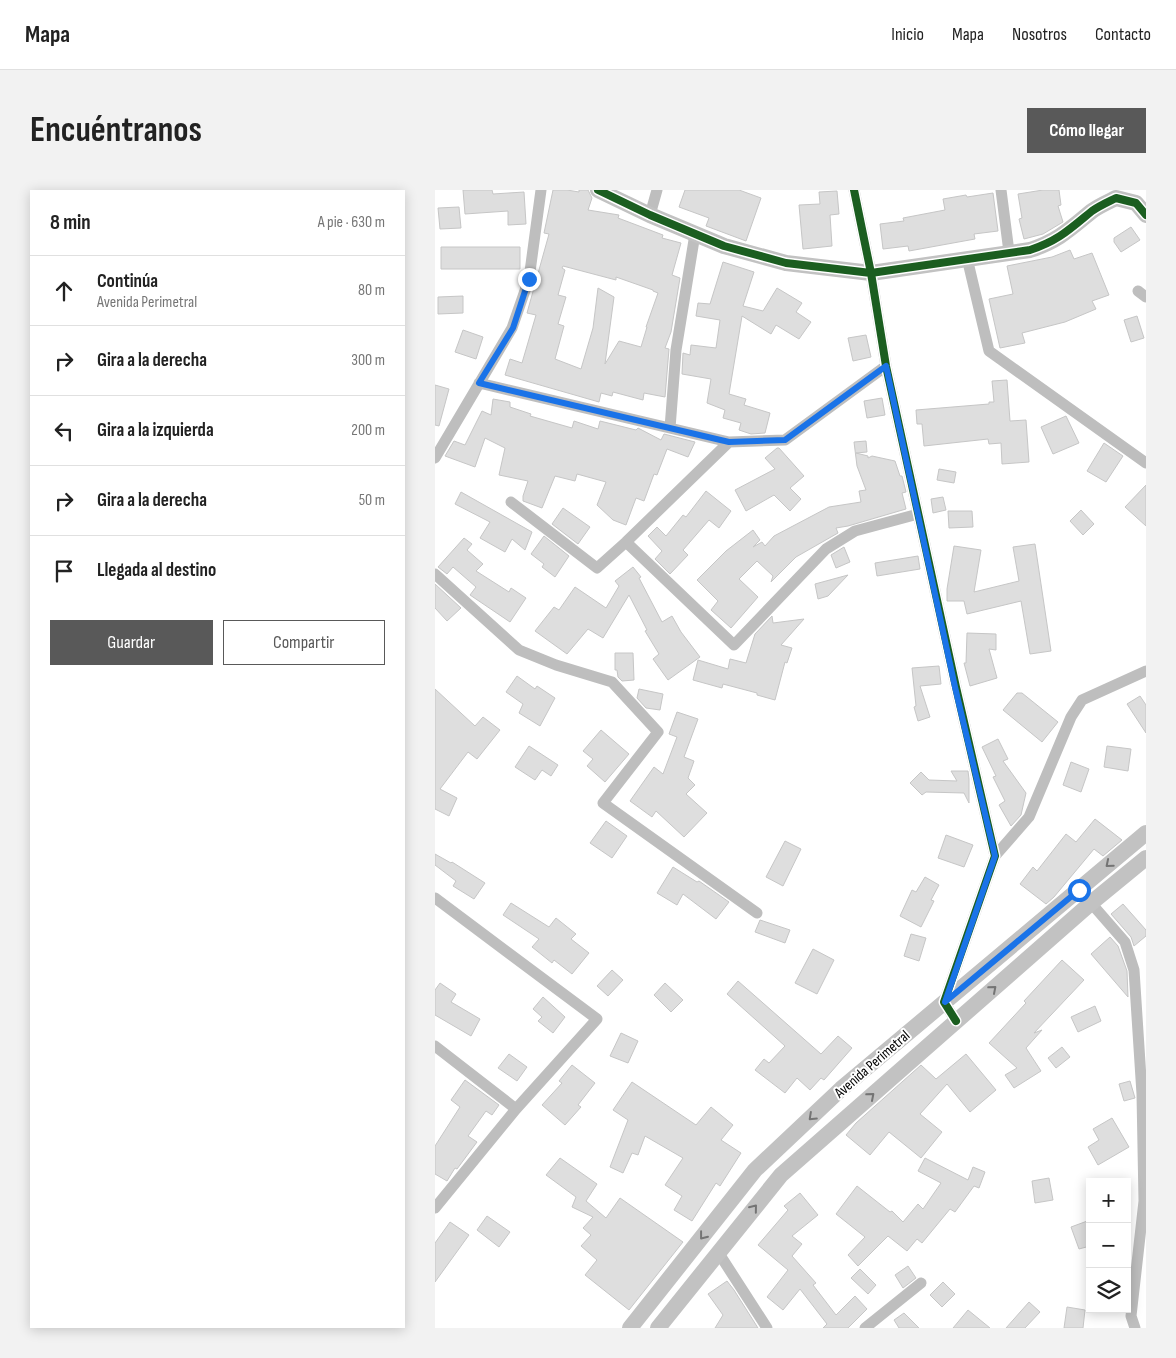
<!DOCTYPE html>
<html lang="es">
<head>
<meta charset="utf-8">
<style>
  :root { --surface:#fff; --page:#f2f2f2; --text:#222; --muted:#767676; --line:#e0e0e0; --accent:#595959 }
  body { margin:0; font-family:"Sofia Sans Condensed",sans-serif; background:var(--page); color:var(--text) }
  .controls { position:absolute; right:15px; bottom:15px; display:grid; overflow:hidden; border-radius:0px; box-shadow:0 2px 12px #0003 }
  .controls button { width:45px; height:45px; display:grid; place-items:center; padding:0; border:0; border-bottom:1px solid var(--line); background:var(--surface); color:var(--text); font:25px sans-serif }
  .stop { position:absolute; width:15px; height:15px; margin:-11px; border:4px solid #1a73e8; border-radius:50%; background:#fff }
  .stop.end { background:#1a73e8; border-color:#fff; box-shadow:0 1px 5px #0008 }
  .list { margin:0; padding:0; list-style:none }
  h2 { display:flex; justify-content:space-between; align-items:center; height:65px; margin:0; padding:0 20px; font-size:21px }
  h2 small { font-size:16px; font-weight:400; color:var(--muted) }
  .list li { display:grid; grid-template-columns:32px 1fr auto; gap:15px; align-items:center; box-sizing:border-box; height:70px; padding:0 20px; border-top:1px solid var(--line) }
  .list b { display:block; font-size:19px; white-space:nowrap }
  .list p { margin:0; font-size:16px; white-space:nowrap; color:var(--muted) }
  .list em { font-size:16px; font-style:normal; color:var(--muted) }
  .actions { display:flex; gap:10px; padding:15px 20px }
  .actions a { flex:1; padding:11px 0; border:1px solid var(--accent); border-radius:0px; text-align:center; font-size:18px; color:var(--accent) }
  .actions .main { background:var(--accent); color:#fff }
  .icon { flex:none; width:28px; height:28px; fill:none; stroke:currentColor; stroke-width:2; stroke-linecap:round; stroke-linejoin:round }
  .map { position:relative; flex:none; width:711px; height:1138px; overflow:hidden; border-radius:0px }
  header { display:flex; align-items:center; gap:30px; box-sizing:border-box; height:70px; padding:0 25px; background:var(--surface); border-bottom:1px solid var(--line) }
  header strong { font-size:24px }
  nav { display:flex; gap:28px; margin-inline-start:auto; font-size:18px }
  .intro { display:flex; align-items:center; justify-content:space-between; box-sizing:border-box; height:120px; padding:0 30px }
  h1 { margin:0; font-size:35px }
  .button { padding:12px 22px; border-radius:0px; background:var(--accent); color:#fff; font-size:18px; font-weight:700 }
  main { display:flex; gap:30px; padding:0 30px }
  aside { flex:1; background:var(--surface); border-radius:0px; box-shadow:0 2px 12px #0003 }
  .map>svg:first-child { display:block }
  .building { fill:#dedede; stroke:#c6c6c6; fill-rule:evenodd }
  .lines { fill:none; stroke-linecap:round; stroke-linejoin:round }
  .street { stroke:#bebebe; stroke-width:11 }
  .secondary { stroke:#c2c2c2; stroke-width:16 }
  .cycleway-casing { stroke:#fff; stroke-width:11 }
  .cycleway { stroke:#1b5e20; stroke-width:8 }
  .oneway { stroke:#747474 }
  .route { stroke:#1a73e8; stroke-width:6 }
  .labels { text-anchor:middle; stroke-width:4; stroke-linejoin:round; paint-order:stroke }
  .street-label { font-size:15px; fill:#000; stroke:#fff }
</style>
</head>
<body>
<header>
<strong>Mapa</strong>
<nav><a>Inicio</a><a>Mapa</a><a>Nosotros</a><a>Contacto</a></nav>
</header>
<div class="intro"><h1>Encuéntranos</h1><a class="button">Cómo llegar</a></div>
<main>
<aside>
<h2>8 min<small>A pie · 630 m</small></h2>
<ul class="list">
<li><svg class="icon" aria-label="ahead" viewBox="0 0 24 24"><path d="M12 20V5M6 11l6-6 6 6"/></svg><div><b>Continúa</b><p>Avenida Perimetral</p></div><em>80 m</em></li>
<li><svg class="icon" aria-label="right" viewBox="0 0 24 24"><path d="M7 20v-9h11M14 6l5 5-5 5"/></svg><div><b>Gira a la derecha</b></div><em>300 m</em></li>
<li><svg class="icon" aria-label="left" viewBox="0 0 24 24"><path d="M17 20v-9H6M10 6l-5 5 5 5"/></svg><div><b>Gira a la izquierda</b></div><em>200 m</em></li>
<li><svg class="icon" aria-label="right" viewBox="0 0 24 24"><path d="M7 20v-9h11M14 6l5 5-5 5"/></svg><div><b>Gira a la derecha</b></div><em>50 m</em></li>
<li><svg class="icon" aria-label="arrive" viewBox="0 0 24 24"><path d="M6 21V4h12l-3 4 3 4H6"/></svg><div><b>Llegada al destino</b></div></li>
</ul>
<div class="actions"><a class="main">Guardar</a><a>Compartir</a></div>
</aside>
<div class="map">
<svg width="711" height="1138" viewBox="0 0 711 1138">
  <rect width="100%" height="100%" fill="#fff"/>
  <path class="building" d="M28,0H57L58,4L89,2L91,34L73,35V21L30,24Z
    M118,0H132L144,2V0H153L157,8L153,20L184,25L183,28L228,45L227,48L246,53L237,85L245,88L236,142L230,158L234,159L230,207L209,203L208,210L178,202L177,206L166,203L164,212L70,185L75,169L87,173L101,125L92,123L114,44L109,43ZM128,76L181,90V87L218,100V101L223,103L211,137H212L206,157L184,151L170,174L179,107L163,98L158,138L146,179L120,169L129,136L123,134L131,107L123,105L130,80L127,78Z
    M250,0H304L326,8L311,51L271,36L274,28L244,17Z
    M608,0H624L626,15L623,16L628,32L608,44L589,49L584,29L587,28L583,4Z
    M402,1L404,24L395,25L397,56L368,59L364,15L385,14L384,2Z
    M558,3L563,41L539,44L540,49L474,61L473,56L448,59L445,34L469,31L468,28L510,20L508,9L531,5L532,7Z
    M24,17L26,38L5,39L3,18Z
    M696,37L705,50L686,62L679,52V48Z
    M6,57H85V79H6Z
    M635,60L639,69L657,63L674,105L657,111L661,119L630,132L587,143L590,153L565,158L554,109L578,104L572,76L617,67Z
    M288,72L319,82L308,116L328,121L342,98L367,113L361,122L376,132L364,149L341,135L336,144L307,126L294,204L311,209L309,215L335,223L330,243L316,244L304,240L306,233L288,228L290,220L272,213L276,189L247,184L248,163L255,165L256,155L281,158L285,130L261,126L263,113L275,114Z
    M28,106V123L3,124V107Z
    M702,126L709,148L696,152L689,130Z
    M28,140L48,147L41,169L20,162Z
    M431,145L436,167L418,171L413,148Z
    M572,190L575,231L591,230L594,272L567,274L566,253L554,254L553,249L489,256L487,234H482L481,220L554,214V212H559L557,191Z
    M0,195L14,199L4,236L0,235Z
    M447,208L450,225L432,228L429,211Z
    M58,209L75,212V217L96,224L95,226L137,238L139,231L163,239L165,231L201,240L203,238L226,250L229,244L260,252L253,267L232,259L222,285L219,284L209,311L201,308L191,335L178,330L162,315L171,292L142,284L140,291L120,286L107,318L88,311V306L93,291L64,285L70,258L50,248L40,277L10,266L19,251L30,255L47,221L56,225Z
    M631,226L644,253L618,264L606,237Z
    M431,251L432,262L421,263L433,266V268L437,266L460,271L465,286H467L471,302L467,303L471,319L413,336L401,338L403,343L361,367L336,392L338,386L322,371L304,389L323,407L296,438L276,420L283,411L262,390L291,361L318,340L325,350L318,357L327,352L330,356L339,346L394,317L426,312L424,301L431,300L422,276L419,252Z
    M669,253L688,266L671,292L652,281Z
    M342,258H344L369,286L355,298L366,309L355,321L339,305L311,321L300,300L340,279L330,268Z
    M504,279L521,282L519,293L502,290Z
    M711,295V336L690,317Z
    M271,301L296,321L284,338L274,330L248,360L253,365L235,384L220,369L227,361L213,346L222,337L231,346L248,325L251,327Z
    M26,302L97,342L90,360L77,349L70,362L45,348L55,332L20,314Z
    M508,307L511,320L498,323L496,309Z
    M128,318L155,337L143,354L117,334Z
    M646,320L659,334L648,345L635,331Z
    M513,321H537L538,337L514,338Z
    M109,346L134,366L120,387L107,377L109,374L96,364Z
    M29,348L37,354L32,360L48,374L41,381L74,402L76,398L91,408L75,432L35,405L41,397L18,377L12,384L3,377Z
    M600,354L616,461L595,464L586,411L532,424L529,411H512V399L519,356L546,360L539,402L584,391L578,357Z
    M409,357L415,372L401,378L396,365Z
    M483,366L485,379L442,386L440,373Z
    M198,377L206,387L204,388L227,432L237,426L246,442L265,467L233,490L218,469L224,464L210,441L212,440L194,405L168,448L153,439L132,464L100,441L119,417L124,420L140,397L171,418L184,396L180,391Z
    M413,385L393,406L383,409L380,394Z
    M0,394L26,418L12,431L0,418Z
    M337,426L338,433L369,429L346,455L357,458L352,473L350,472L340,510L322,505V503L288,494L287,498L258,490L263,470L293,479L295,469L311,473L320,444Z
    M532,443L561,444V460L554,459L562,488L535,496L529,473H531Z
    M180,463H198L199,490L187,491L183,487L182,480H180Z
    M504,476L506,494L485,496L495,527L483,531L479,517L481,516L477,478Z
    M82,486L100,499L102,496L120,508L105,536L84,523L88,514L71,502Z
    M0,499L40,536L48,527L65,540L42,569L33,562L5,599L22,608L14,626L0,619Z
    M204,499L228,504L225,520L211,518L202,508Z
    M582,503H587L623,532L607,552L568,520Z
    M705,506L711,515V543L692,514Z
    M242,522L263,529L249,567L259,571L253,588L260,595L251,604L272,623L249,647L221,621L217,627L195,611L219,577L228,584L242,547L234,544Z
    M166,540L194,564L170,592L152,576L158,569L148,561Z
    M563,549L573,569L568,571L591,603L586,625L576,636L564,615L570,611L558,587L561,586L547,557Z
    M94,556L123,575L116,586L107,580L100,590L80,577Z
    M672,556L696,559L693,581L669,577Z
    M636,572L654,579L646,602L628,595Z
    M516,581H533L534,589V613L529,603L491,602L487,605L475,593L486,582L494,590L522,591Z
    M660,629L687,650L668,666L659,659L619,707L611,714L585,694L598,677L602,681L631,644L641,652Z
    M171,631L192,646L177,668L155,653Z
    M511,645L538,655L529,677L503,668Z
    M350,651L366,659L348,696L331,687Z
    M0,664L16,673L17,672L50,693L39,709L18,696L21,691L0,675Z
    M238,677L262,692L264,691L294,712L281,729L248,704L242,715L222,703Z
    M490,687L504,695L496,710L499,711L486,737L465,726L477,700L481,702Z
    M76,713L114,737L121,728L141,744L136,749L154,763L137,784L119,770L117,773L97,757L104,749L68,725Z
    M688,714L711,740V746L699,756L696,747L676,724Z
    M325,730L355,740L350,753L320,742Z
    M476,744L491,748L484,771L469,766Z
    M675,747L683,756L692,781L693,807L656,764Z
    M378,759L399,770L382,804L360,793Z
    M627,770L649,790L599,843L607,840L591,858L606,881L579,898L570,885L582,878L554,853L591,813L589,811Z
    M177,780L188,790L173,806L162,796Z
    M303,791L386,864L403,846L417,858L389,890L386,888L375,900L362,888L350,903L320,880L329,869L334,873L350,856L292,804Z
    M5,793L21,804L16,812L45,829L36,846L0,825V800Z
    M230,793L248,810L236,822L219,805Z
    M108,807L130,827L118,843L103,831L107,827L98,819Z
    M660,816L666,831L643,842L636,827Z
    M186,843L203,851L193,873L175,866Z
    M627,857L635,867L621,878L613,868Z
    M74,864L92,877L82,891L63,878Z
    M531,864L561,900L535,922L512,894L485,924L507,942L486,968L454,942L435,965L411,945L421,933L486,875L501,889Z
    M137,875L160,893L143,915L146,917L130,935L107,915L127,893L124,891Z
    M30,890L64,915L57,925L51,921L33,946L42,952L22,979L20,978L12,991L0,984V956L25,917L16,910Z
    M695,891L700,908L689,911L684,894Z
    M197,892L261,935L276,917L298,935L286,950L306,963L285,996L281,993L257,1031L239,1020L247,1006L230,995L248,968L210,946L203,965L197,963L188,983L175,977L193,930L178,920Z
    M677,928L694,957L663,975L653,957L664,950L658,939Z
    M125,968L162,994L151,1011L171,1028L185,1008L248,1052L194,1120L150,1085L162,1070L146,1056L156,1045L148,1038L158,1027L137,1017L141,1007L111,985Z
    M490,968L533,990L538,977L550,982L544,998L539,996L520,1022L515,1019L487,1053L482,1049L472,1061L453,1046L423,1076L413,1065L430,1047L401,1024L422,996L455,1022L457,1021L468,1032L483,1014L488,1019L506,993L483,981Z
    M614,988L618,1010L600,1013L597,991Z
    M365,1003L383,1025L357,1046L367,1054L357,1066L381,1093L378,1095L401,1125L420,1106L432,1119L413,1138H388L392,1134L365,1099L348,1120L332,1107L353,1080L323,1055L353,1020L349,1016Z
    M52,1026L75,1042L64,1057L42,1040Z
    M655,1030V1056L644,1059L636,1037Z
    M15,1032L34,1045L0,1092V1053Z
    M473,1076L481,1088L468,1098L460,1085Z
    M425,1079L441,1095L433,1104L416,1088Z
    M292,1091L299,1100L323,1138H280L288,1125L273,1104Z
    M508,1092L520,1104L507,1117L495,1105Z
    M594,1112L605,1122L590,1138H571Z
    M632,1117L650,1120L648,1138H629Z
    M533,1120L555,1138H518Z
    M469,1123L484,1138H464L459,1130Z"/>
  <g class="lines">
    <path class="street" d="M419,0L436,83L451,176L521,497L560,666L509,812L521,831
      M566,0L574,62
      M215,25L222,0
      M532,68L554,161L711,273
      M703,101L711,107
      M44,193L294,252L350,250L451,176
      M235,238L241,160L260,44
      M0,268L77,138L94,89L106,0
      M76,312L162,378L191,352L294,252
      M191,352L299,455L391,359L420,341L483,324
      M0,384L84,460L121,475L177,492L223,542L168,613L322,723
      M560,666L594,627L636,527L647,510L711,481
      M0,708L162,829L81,919L0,1018
      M656,713L690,752L699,780L707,904L709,1011L696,1126L700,1138
      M0,856L81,919
      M283,1062L332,1138
      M430,1138L486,1093"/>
    <path class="secondary" d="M163,0L215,25L289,56L351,73L436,83L595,60C623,51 635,39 657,21C664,16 673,12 681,8L701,13L711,25
      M195,1138L320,980L406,899L711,643
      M223,1138L346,985L656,713L711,668"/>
    <defs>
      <path id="cycleway" d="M163,0L215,25L289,56L351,73L436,83L595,60C623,51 635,39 657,21C664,16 673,12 681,8L701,13L711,25
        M419,0L436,83L451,176L521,497L560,666L509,812L521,831"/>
    </defs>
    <use href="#cycleway" class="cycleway-casing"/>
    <use href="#cycleway" class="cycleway"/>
  </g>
  <defs><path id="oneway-chevron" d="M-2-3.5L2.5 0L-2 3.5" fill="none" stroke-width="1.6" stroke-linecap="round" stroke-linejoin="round" transform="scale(1.25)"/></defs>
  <g class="oneway">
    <use href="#oneway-chevron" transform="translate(674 674) rotate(140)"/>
    <use href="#oneway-chevron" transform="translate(558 799) rotate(-41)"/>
    <use href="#oneway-chevron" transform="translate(436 906) rotate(-41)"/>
    <use href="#oneway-chevron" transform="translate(377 927) rotate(137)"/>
    <use href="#oneway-chevron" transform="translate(319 1018) rotate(-51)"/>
    <use href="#oneway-chevron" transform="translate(268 1046) rotate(128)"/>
  </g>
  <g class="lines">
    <path class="route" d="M94,89L78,138L44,193L294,252L350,250L451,176L520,497L560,666L510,812L644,700"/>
  </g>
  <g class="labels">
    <g class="street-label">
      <text transform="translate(437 874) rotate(-41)" y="5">Avenida Perimetral</text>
    </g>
  </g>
</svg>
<div class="controls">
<button>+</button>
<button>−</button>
<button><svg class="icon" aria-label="layers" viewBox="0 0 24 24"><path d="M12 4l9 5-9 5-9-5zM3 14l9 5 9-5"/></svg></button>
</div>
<div class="stop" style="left:644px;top:700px"></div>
<div class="stop end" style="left:94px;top:89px"></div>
</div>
</main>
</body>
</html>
